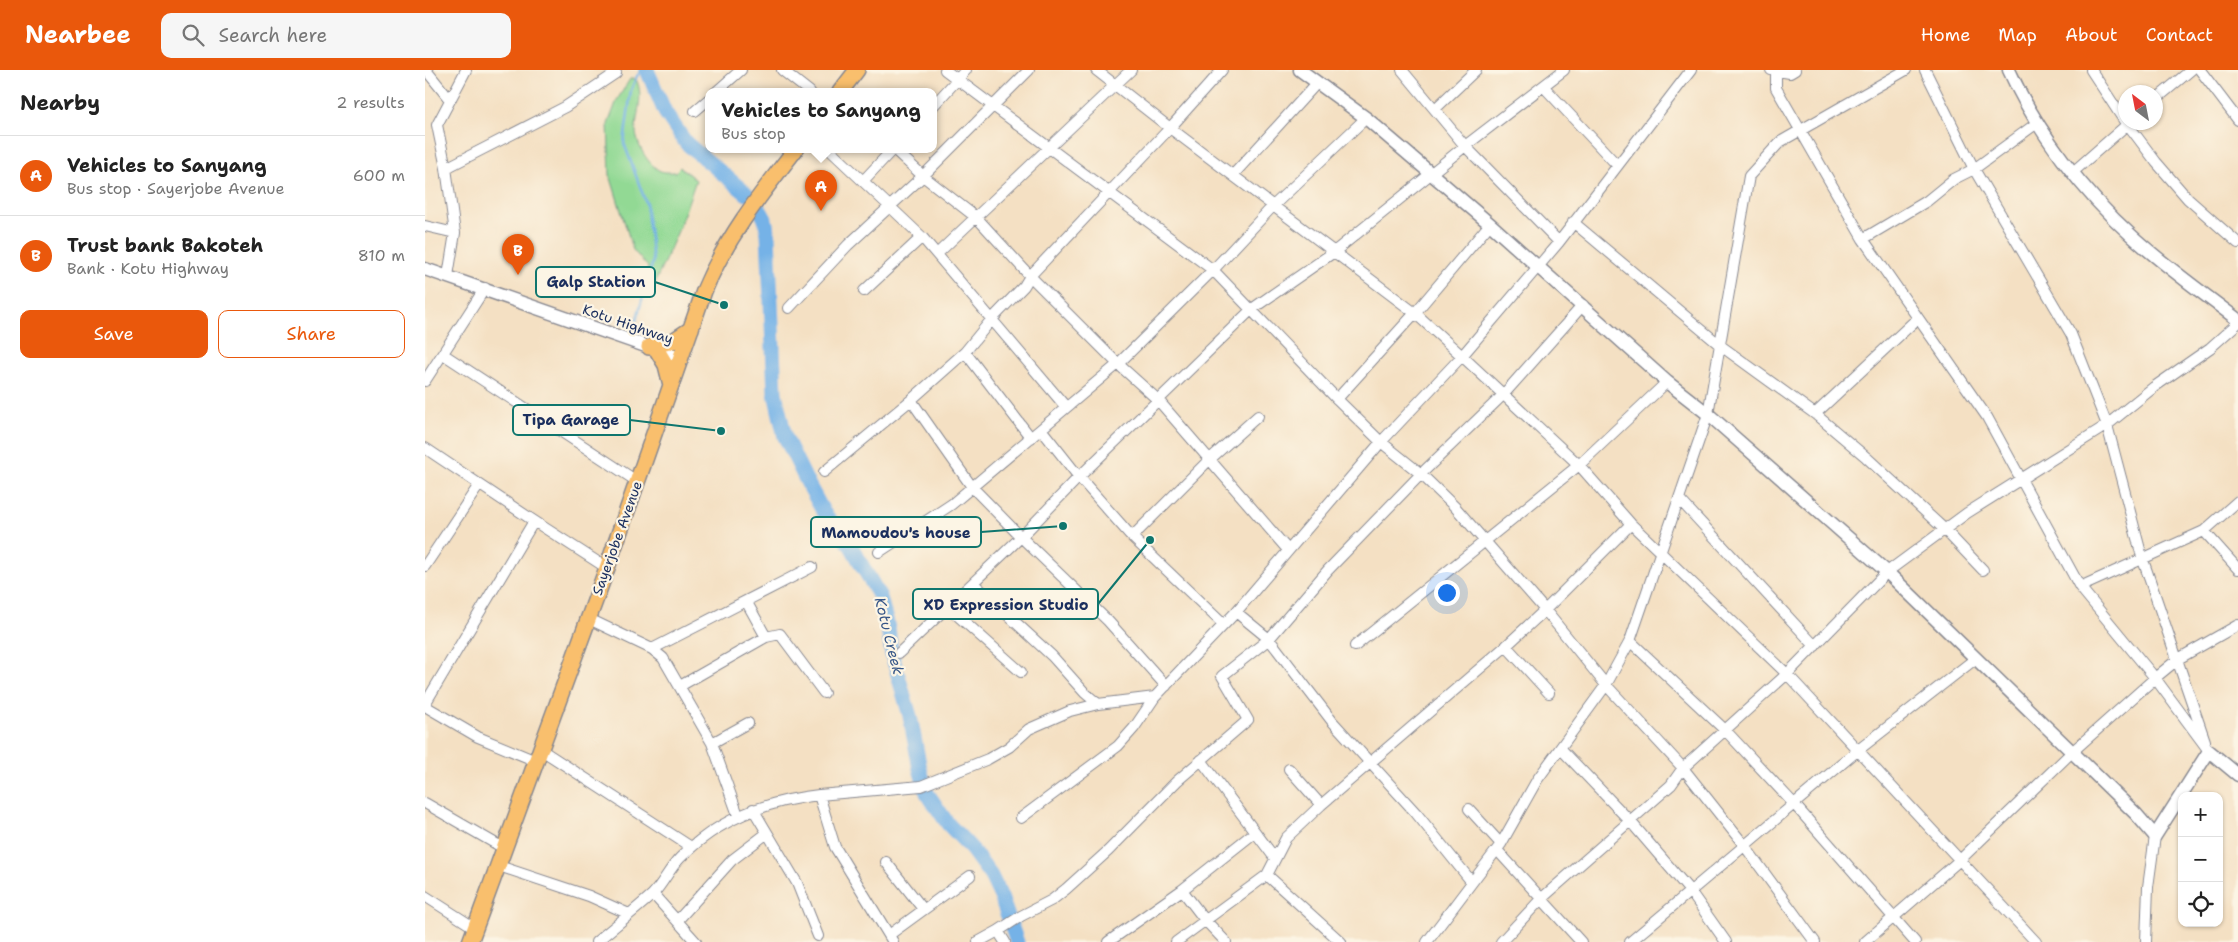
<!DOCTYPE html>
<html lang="en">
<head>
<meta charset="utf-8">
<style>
  :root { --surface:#fff; --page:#f6f6f6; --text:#222; --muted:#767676; --line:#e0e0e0; --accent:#ea580c }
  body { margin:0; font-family:"Shantell Sans",sans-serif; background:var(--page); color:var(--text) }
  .controls { position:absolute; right:15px; bottom:15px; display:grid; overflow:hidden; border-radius:10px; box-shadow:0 1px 4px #0004 }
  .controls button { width:45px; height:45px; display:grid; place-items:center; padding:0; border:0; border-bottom:1px solid var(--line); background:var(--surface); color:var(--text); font:25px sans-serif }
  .compass { position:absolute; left:1693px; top:15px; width:45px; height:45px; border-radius:50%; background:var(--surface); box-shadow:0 1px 4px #0004; rotate:328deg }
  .you { position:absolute; left:1021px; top:522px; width:18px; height:18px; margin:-12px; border:4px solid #fff; border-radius:50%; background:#1a73e8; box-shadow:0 0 0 8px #1a73e833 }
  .badge { display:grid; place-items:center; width:32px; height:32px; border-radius:50%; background:var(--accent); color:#fff; font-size:16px; font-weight:700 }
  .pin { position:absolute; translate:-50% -41px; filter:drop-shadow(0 1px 2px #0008) }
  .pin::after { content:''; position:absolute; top:26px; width:18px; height:15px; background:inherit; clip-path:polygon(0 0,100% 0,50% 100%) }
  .popup { position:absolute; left:280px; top:18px; width:232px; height:65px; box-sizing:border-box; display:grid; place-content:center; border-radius:10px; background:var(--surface); filter:drop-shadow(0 1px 4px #0005); font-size:16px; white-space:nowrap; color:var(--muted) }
  .popup b { font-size:19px; color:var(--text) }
  .popup::after { content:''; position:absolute; left:50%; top:100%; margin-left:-10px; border:10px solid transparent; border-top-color:var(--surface) }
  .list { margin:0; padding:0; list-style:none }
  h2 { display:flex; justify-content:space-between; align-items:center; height:65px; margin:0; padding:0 20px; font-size:21px }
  h2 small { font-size:16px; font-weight:400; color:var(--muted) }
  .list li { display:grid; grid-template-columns:32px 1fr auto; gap:15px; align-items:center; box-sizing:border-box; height:80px; padding:0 20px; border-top:1px solid var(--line) }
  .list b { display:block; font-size:19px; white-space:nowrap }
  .list p { margin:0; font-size:16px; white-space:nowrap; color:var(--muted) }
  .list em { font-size:16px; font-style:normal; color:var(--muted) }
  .actions { display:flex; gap:10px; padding:15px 20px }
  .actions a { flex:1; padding:11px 0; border:1px solid var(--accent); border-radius:10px; text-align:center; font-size:18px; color:var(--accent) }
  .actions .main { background:var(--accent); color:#fff }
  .icon { flex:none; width:28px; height:28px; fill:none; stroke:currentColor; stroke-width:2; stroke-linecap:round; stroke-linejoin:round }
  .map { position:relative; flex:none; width:1813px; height:872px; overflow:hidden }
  header { display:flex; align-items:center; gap:30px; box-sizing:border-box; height:70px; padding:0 25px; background:var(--accent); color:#fff }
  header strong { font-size:24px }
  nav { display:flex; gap:28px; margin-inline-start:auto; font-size:18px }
  .search { width:350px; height:45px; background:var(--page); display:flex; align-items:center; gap:12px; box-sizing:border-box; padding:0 18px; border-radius:10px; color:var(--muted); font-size:19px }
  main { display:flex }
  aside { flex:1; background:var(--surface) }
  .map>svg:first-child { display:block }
  .green { fill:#92d994; stroke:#568479 }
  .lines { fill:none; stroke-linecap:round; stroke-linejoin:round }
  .stream { stroke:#75b2e7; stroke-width:2.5 }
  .river { stroke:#75b2e7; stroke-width:15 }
  .minor-casing { stroke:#888890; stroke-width:12 }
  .tertiary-casing { stroke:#888890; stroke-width:15 }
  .primary-casing { stroke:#888890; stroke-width:18 }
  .minor { stroke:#fff; stroke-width:10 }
  .tertiary { stroke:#fff; stroke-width:12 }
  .primary { stroke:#f9bf6d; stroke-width:15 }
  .labels { text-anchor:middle; stroke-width:4.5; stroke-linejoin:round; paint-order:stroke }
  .street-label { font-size:14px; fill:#1b2f5e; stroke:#fcf5e5 }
  .water-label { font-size:15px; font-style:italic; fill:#365687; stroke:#fcf5e5 }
  .leader { fill:none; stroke:#0f766e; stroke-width:2 }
  .callout-dot { fill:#0f766e; stroke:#fcf5e5; stroke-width:2 }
  .callout { fill:#fcf5e5; stroke:#0f766e; stroke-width:2 }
  .callout-label { font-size:15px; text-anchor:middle; font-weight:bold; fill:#1b2f5e }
</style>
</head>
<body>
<header>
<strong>Nearbee</strong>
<div class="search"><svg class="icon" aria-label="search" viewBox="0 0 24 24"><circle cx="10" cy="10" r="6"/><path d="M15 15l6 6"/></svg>Search here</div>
<nav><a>Home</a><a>Map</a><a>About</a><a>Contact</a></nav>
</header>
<main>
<aside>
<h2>Nearby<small>2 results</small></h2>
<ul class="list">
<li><span class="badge">A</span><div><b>Vehicles to Sanyang</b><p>Bus stop · Sayerjobe Avenue</p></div><em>600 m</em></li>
<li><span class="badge">B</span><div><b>Trust bank Bakoteh</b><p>Bank · Kotu Highway</p></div><em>810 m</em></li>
</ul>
<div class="actions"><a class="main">Save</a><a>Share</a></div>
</aside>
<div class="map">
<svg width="1813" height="872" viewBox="0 0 1813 872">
  <rect width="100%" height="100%" fill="#fcf5e5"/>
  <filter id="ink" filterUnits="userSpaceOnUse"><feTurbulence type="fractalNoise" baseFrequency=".02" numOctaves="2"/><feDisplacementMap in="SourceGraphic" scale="10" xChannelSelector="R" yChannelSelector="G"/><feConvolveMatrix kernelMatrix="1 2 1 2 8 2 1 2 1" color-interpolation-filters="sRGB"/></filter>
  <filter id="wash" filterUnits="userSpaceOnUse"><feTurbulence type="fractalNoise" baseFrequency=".0096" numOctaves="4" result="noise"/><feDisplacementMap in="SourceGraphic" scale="20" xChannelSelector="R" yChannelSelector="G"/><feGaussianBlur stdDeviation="1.12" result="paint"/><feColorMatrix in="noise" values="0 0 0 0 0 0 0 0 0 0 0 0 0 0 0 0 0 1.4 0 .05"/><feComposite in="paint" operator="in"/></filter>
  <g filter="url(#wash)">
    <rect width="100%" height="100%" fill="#f4e0c3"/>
    <path class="green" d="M205,9H211C219,25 212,41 211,58C210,72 221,91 232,99C237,103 244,102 250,102L255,97L271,110L253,161L229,215L223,216L219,212L223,197L208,180L185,105L183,54L192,30Z"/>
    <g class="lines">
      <path class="stream" d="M210,255L228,191L221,133L199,73L206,20L212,6L217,0"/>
      <path class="river" d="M222,0L240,42L261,73L322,124
        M335,140L340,149L343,164L350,323L360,367L381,410L399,443L426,476L455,527L463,558L467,585L485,646L495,699L502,723L523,754L545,777L566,806L576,827L592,872"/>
    </g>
  </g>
  <g filter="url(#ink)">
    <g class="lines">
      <defs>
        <path id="minor" d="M1,0L25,30
          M357,0L385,22
          M520,0L788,200L912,329L956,372L996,404L1030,437L1120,540L1181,615L1258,698L1319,775L1390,872
          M671,0L745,58L990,243L1037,286L1154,395L1206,454L1362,604L1611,872
          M977,0L1040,76L1134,172
          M1346,0L1365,3L1370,0
          M1351,0V18L1438,169L1562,347L1655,517L1730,608L1784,681
          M1500,0L1549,99L1646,264L1682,355L1717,487L1780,671
          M1666,0L1700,52
          M1775,0L1813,50
          M1119,17L1192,95
          M291,22L316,0
          M1730,30L1766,0
          M508,36L541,0
          M1010,39L1051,0
          M270,41L284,29
          M1701,52L1731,92L1763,129L1813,173
          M405,80L497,167L640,336
          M470,80L498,106L552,148L605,206L693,294L733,330L863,480
          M21,98L140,37L191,3
          M1648,102L1705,52
          M808,105L892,13
          M438,111L467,80
          M1148,152L1296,276L1390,344L1441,387L1519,459L1558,500
          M0,156L30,163L23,206
          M30,163L21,98L12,55L41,0
          M1438,169L1502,131L1529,109L1549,99L1612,53
          M512,184L706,0
          M439,221L497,167
          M364,238L423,175L498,106L604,0
          M540,282L606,368
          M18,284L213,412
          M0,311L60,218
          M912,329L990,243L1065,154
          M486,330L547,417L596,467L683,551L741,616
          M1390,344L1493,248
          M616,359L654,407L707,467L798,554
          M0,378L109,451L182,498
          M399,402L486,330L540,282L567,249L599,216L605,206L745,58L797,0
          M1255,430L1390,576
          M1779,461L1813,499
          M707,467L784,390L833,346
          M454,482L527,434L693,294L788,200L848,136L941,48
          M0,496L54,415
          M548,513L627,586L660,623L673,634
          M1655,517L1779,461L1813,431
          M321,531L341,567
          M523,537L596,602
          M811,542L844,569L907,651L991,743L1046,811
          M162,548L227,579L238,588L287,673L313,745
          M1205,571L1301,661L1369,734L1205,872
          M930,576L1154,395L1242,312
          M1081,576L1124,623
          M227,579L387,497
          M474,583L596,467L654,407L827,239L909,182L1040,76L1139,0
          M255,616L341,567L355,564L399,623
          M0,634L109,451
          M0,636L53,667L111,691
          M287,673L323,653
          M115,679L266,777
          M1136,679L1205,751L1265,821L1301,872
          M776,690L849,787
          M864,699L896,735
          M394,725L496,716L563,689L584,677L604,659L645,641L673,634L730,627
          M0,733L80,779
          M328,739L372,813L393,866
          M1044,739L1076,774
          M596,748L693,676L709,658L730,627L811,542L956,372L1037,286L1134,172L1266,0
          M1072,780L1156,872
          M461,792L498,839
          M74,796L164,826L204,844
          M757,820L780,850L801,872
          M228,824L271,872
          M0,826L50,858
          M253,850L307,790L341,764
          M573,861L596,846L627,830L641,819L683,781L752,711L823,650L797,606L844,569L903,500L996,404L1078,325L1158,235
          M464,865L545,806
          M171,872C190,856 209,841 227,825C238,814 244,799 255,788C293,749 340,731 394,725L410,777L468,872
          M553,872L573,861L580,872
          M683,872L757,820L829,763
          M751,872L842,805
          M916,872L842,805L861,768L896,735L1081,576L1120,540L1206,454
          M1002,872L1076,774L1112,710L1181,615L1205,571L1283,344L1324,106L1355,72L1481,0
          M1076,872L1116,829L1246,715L1258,698L1362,604L1462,502L1542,443L1682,355L1729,317L1785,278L1813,253
          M1440,872L1536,789L1647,682L1730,608L1753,589L1813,555
          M1490,872L1369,734L1432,681L1550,589
          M1721,872L1723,817L1730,766"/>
        <path id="tertiary" d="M875,0L941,48L1065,154L1242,312L1283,344L1462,502L1711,744L1730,766L1784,681L1813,705
          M1584,0C1612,62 1658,122 1708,167C1741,197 1778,223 1813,250
          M0,199L255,288"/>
        <path id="primary" d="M415,22L432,0
          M224,277L248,271L266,259
          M232,280L241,295L246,315
          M45,872L182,498L279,221C301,168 335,125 370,80"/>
      </defs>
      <use href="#minor" class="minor-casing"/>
      <use href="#tertiary" class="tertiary-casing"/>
      <use href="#primary" class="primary-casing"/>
      <use href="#minor" class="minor"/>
      <use href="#tertiary" class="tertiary"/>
      <use href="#primary" class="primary"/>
    </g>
  </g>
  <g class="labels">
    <g class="street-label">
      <text transform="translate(203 254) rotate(19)" y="5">Kotu Highway</text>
      <text transform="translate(192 468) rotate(-70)" y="5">Sayerjobe Avenue</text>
    </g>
    <g class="water-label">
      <text transform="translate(464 566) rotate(76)" y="5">Kotu Creek</text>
    </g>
  </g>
  <path class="leader" d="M299 235L230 212M296 361L205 350M638 456L556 462M725 470L673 534"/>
  <g class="callout-dot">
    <circle cx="299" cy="235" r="5"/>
    <circle cx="296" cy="361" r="5"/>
    <circle cx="638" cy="456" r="5"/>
    <circle cx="725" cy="470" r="5"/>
  </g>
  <g class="callout">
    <rect x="111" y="197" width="119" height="30" rx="5"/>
    <rect x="88" y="335" width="117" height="30" rx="5"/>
    <rect x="386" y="447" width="170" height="30" rx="5"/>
    <rect x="488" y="519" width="185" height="30" rx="5"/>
  </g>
  <g class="callout-label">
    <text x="171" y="217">Galp Station</text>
    <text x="146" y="355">Tipa Garage</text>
    <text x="471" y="468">Mamoudou's house</text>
    <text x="581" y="540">XD Expression Studio</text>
  </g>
</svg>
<div class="controls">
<button>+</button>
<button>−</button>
<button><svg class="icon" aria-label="locate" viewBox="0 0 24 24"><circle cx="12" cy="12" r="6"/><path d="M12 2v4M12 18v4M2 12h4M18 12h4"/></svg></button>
</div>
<svg class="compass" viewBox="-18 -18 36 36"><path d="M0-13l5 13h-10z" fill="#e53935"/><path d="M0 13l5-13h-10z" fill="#767676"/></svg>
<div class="you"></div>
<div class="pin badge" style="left:396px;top:141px">A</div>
<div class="popup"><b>Vehicles to Sanyang</b>Bus stop</div>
<div class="pin badge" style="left:93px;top:205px">B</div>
</div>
</main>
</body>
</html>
